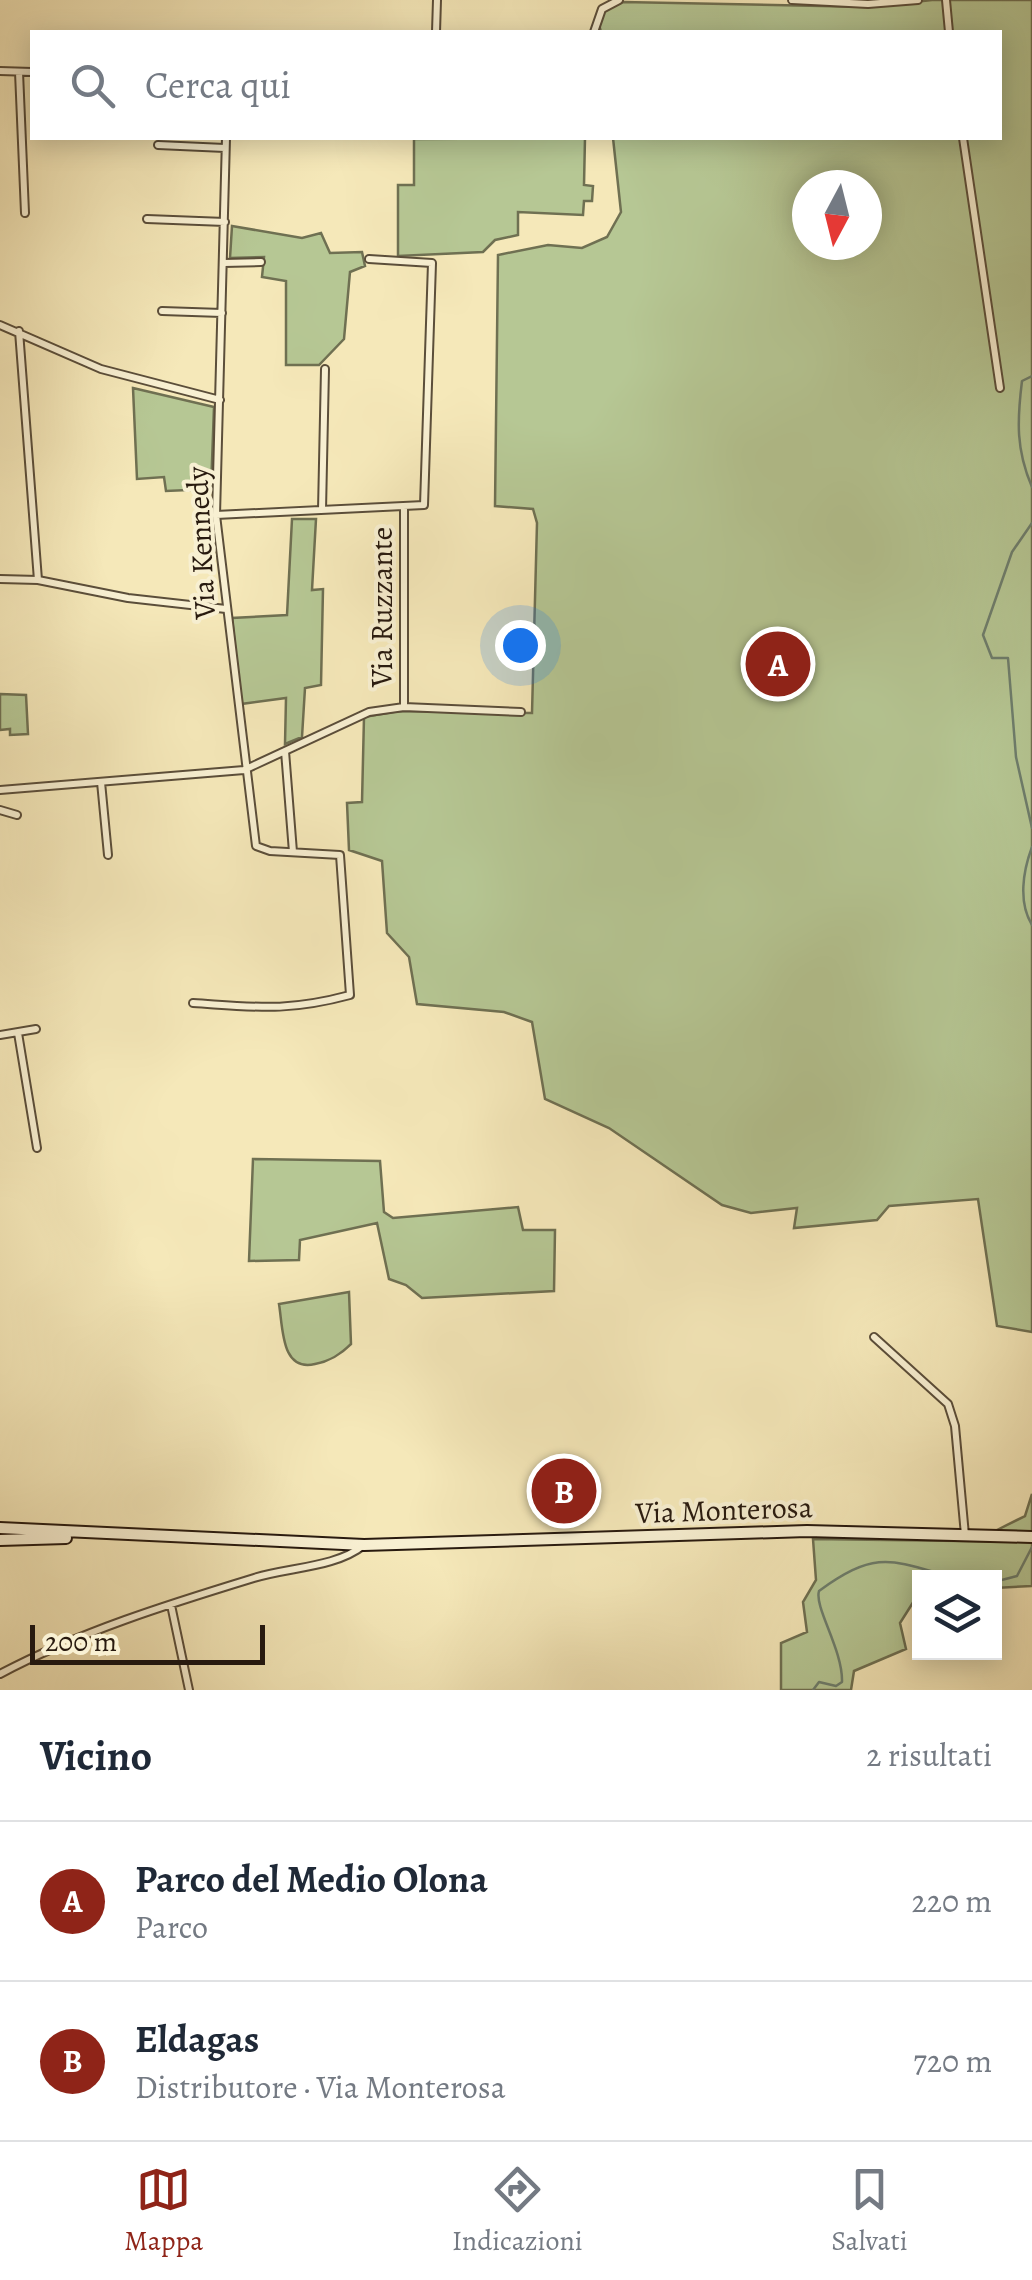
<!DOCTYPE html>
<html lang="it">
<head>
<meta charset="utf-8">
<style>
  :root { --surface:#fff; --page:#f2f2f3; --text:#1f2937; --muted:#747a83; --line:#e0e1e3; --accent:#8f2418 }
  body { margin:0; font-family:Alegreya,serif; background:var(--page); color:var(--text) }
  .controls { position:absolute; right:30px; bottom:30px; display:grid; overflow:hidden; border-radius:0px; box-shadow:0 5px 25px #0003 }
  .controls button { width:90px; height:90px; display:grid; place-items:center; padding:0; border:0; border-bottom:2px solid var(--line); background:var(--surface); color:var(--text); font:50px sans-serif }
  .compass { position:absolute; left:792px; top:170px; width:90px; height:90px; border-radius:50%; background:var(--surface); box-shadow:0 5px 25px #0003; rotate:187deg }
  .scale { position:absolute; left:30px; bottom:25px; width:235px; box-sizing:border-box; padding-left:10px; border:5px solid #281a0f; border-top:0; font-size:28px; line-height:35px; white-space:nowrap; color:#281a0f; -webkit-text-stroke:8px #f8f0d2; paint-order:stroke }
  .you { position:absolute; left:520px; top:645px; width:35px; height:35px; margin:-25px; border:8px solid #fff; border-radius:50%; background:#1a73e8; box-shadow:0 0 0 15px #1a73e833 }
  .badge { display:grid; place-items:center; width:65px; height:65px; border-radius:50%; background:var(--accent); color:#fff; font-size:32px; font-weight:700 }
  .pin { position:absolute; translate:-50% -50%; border:5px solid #fff; box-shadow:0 2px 10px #0006 }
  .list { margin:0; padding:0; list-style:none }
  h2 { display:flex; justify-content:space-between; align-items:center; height:130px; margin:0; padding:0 40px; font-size:42px }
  h2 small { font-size:32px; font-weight:400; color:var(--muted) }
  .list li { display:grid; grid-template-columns:65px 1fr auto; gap:30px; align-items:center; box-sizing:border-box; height:160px; padding:0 40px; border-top:2px solid var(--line) }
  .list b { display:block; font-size:38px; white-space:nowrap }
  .list p { margin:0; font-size:32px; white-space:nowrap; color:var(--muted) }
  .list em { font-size:32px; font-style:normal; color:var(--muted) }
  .icon { flex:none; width:55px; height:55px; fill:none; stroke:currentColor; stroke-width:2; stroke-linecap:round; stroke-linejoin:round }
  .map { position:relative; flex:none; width:1032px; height:1690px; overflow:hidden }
  .search { position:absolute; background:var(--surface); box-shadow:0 5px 25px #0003; left:30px; right:30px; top:30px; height:110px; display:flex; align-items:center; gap:25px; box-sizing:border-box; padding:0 35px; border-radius:0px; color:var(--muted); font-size:38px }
  .sheet { height:450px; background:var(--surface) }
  nav { display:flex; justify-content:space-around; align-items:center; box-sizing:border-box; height:140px; border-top:2px solid var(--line); background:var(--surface); font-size:28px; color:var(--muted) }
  nav a { display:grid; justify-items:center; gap:5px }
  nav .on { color:var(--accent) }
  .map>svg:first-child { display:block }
  .green { fill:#b6c794; stroke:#6f7052; stroke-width:2.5; fill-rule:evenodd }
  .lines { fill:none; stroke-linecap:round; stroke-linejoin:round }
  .stream { stroke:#6e7e6d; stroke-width:2.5 }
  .minor-casing { stroke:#5b4e3a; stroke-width:10 }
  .secondary-casing { stroke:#281a0f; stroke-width:14 }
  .minor { stroke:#f8f0d2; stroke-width:6 }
  .secondary { stroke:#f8f0d2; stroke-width:10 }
  .labels { text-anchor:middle; stroke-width:8; stroke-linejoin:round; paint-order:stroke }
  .street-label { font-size:30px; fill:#281a0f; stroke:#f8f0d2 }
</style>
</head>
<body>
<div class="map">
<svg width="1032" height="1690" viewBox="0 0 1032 1690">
  <rect width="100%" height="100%" fill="#f5e8b9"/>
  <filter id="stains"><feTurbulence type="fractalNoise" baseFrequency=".002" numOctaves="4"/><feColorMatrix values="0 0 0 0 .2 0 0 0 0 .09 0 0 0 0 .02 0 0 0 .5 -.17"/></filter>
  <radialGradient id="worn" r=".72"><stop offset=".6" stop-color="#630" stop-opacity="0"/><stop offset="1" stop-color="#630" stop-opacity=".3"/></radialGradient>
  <path class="green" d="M932,0H1032V1332L997,1326L978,1199L889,1206L877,1220L794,1228L797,1208L751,1213L722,1205L609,1128L545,1099L532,1022L504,1012L417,1004L409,957L387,933L382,861L349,850L347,803L362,802L364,717L399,711L532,713L537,523L533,509L495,506L498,255L548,245L582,248L607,237L621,212L613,138H1000V32H601L598,21L602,11L623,2L869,7ZM807,185H867V245H807Z
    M585,138L584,185L593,186L592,201H584L583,215L518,212V235L495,240L483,252L398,256V185H414V139Z
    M232,226L302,238L321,233L330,253L362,252L365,266L350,272L344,339L319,365H286V281L262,277L264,257L230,258Z
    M133,388L214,407L211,489L166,491L164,477L137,479Z
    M292,519H316L312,590L323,589L321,685L305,688L302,737L285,744L286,698L241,704L232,618L287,615Z
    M0,694L26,695L28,734L10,735V729L0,730Z
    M253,1159L380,1161L384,1212L393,1218L518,1207L523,1230H555L554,1291L422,1298L406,1285L389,1279L377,1223L300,1240L299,1260L249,1261Z
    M349,1292L351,1344C340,1355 330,1361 315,1364C281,1372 283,1328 279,1304Z
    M1032,1494V1532L995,1531L1025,1516Z
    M813,1539L1032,1542V1586L995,1588L994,1578H920L919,1593L900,1623L906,1649L854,1671L851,1690H781V1643L807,1632L803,1602L816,1580Z"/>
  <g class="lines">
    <path class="stream" d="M1032,376L1022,381C1017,421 1016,450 1032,487
      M1032,523L1012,552L983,635L992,658H1008L1016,757L1032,828
      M1032,847C1023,871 1018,902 1032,925
      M994,1582L1017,1576L1032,1547
      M813,1690L819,1682L836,1686L842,1682C843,1650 814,1607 819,1591C877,1549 891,1560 955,1578"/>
    <defs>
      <path id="minor" d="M792,0L868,4L918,0
        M946,0L949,32
        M436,32L437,0
        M594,32L602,9L619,0
        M0,71L32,72
        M19,72L25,213
        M963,138L1000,388
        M158,145L225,148
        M147,219L225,222
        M224,263L261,262
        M162,311L222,313
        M0,325L101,369L220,400
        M19,331L38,580
        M404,508V707
        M322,510L325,369
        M216,515L424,505L432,263L369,259
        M0,579L38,580L128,598L226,609
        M285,751L293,852
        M101,782L108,855
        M0,790L244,770L369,712L404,707L521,712
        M0,810L17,815
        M193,1003C256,1007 287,1012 350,995L340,855L270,851L256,846L216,515L226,138
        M18,1033L37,1148
        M0,1035L36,1029
        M874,1337L948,1404L955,1426L965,1535
        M171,1605L189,1690
        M0,1674C79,1632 169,1604 254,1578C289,1567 335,1568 364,1545"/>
      <path id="secondary" d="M0,1528L364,1545L807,1531L1032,1537
        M0,1540L66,1538"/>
    </defs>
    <use href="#minor" class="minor-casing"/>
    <use href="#secondary" class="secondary-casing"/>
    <use href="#minor" class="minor"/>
    <use href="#secondary" class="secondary"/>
  </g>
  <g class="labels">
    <g class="street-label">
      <text transform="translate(201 543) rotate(-93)" y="10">Via Kennedy</text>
      <text transform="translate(382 607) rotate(-90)" y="10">Via Ruzzante</text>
      <text transform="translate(724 1510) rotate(-2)" y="10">Via Monterosa</text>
    </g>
  </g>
  <rect width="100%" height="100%" filter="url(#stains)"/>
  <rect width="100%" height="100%" fill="url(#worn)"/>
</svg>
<div class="controls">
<button><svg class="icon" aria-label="layers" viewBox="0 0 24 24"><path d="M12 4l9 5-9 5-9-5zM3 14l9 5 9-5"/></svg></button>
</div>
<svg class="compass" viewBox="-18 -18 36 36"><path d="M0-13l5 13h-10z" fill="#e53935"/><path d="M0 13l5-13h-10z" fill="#747a83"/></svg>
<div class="scale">200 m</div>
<div class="you"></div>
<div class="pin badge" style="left:778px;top:664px">A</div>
<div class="pin badge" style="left:564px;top:1491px">B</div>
<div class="search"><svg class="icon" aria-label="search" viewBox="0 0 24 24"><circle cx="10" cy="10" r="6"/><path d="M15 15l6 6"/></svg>Cerca qui</div>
</div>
<section class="sheet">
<h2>Vicino<small>2 risultati</small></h2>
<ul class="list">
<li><span class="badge">A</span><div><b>Parco del Medio Olona</b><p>Parco</p></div><em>220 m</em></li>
<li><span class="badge">B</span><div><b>Eldagas</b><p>Distributore · Via Monterosa</p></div><em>720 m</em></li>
</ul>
</section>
<nav>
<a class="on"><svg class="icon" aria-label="map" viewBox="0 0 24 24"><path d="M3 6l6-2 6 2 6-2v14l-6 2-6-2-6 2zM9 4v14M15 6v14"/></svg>Mappa</a>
<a><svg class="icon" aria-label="directions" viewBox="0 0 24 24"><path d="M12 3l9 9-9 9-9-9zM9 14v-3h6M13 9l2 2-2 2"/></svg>Indicazioni</a>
<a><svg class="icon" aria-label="saved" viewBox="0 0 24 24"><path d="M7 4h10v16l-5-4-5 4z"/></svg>Salvati</a>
</nav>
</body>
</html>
